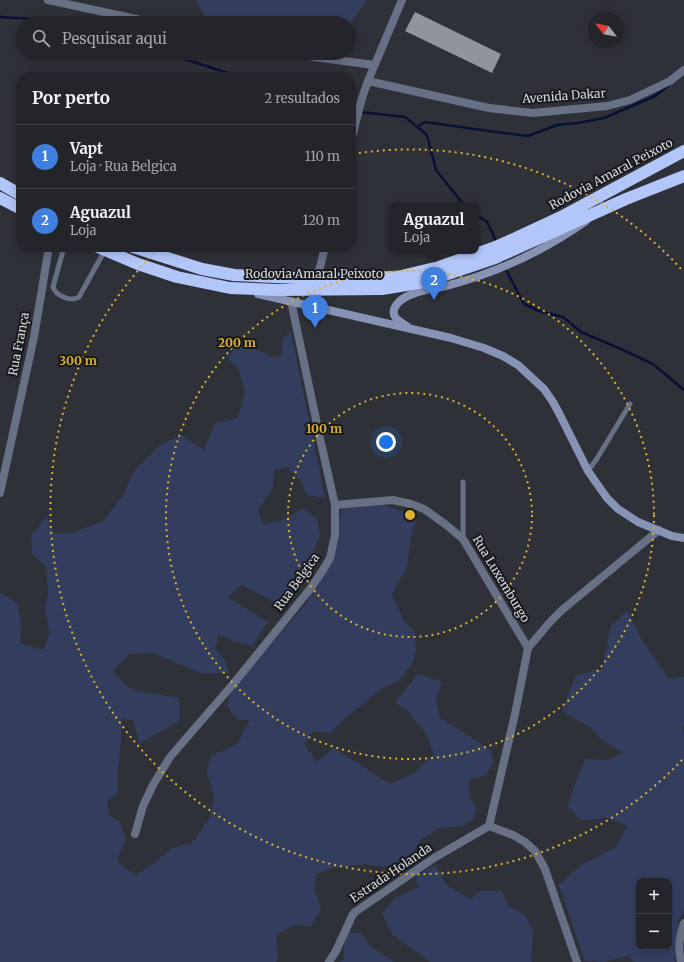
<!DOCTYPE html>
<html lang="pt">
<head>
<meta charset="utf-8">
<style>
  :root { --surface:#23252a; --page:#2b2d32; --text:#f1f3f6; --muted:#a3a5a8; --line:#404247; --accent:#d93025 }
  body { margin:0; font-family:Merriweather,serif; background:var(--page); color:var(--text) }
  .controls { position:absolute; right:12px; bottom:12px; display:grid; overflow:hidden; border-radius:8px; box-shadow:0 2px 10px #0003 }
  .controls button { width:36px; height:36px; display:grid; place-items:center; padding:0; border:0; border-bottom:1px solid var(--line); background:var(--surface); color:var(--text); font:20px sans-serif }
  .compass { position:absolute; left:588px; top:12px; width:36px; height:36px; border-radius:50%; background:var(--surface); box-shadow:0 2px 10px #0003; rotate:301deg }
  .you { position:absolute; left:386px; top:442px; width:14px; height:14px; margin:-10px; border:3px solid #fff; border-radius:50%; background:#1a73e8; box-shadow:0 0 0 6px #1a73e833 }
  .badge { display:grid; place-items:center; width:26px; height:26px; border-radius:50%; background:var(--accent); color:#fff; font-size:13px; font-weight:700 }
  .pin { position:absolute; translate:-50% -33px; filter:drop-shadow(0 1px 2px #0008) }
  .pin::after { content:''; position:absolute; top:21px; width:14px; height:12px; background:inherit; clip-path:polygon(0 0,100% 0,50% 100%) }
  .popup { position:absolute; left:389px; top:202px; width:90px; height:52px; box-sizing:border-box; display:grid; place-content:center; border-radius:8px; background:var(--surface); filter:drop-shadow(0 1px 3px #0005); font-size:13px; white-space:nowrap; color:var(--muted) }
  .popup b { font-size:15px; color:var(--text) }
  .popup::after { content:''; position:absolute; left:50%; top:100%; margin-left:-8px; border:8px solid transparent; border-top-color:var(--surface) }
  .list { margin:0; padding:0; list-style:none }
  h2 { display:flex; justify-content:space-between; align-items:center; height:52px; margin:0; padding:0 16px; font-size:17px }
  h2 small { font-size:13px; font-weight:400; color:var(--muted) }
  .list li { display:grid; grid-template-columns:26px 1fr auto; gap:12px; align-items:center; box-sizing:border-box; height:64px; padding:0 16px; border-top:1px solid var(--line) }
  .list b { display:block; font-size:15px; white-space:nowrap }
  .list p { margin:0; font-size:13px; white-space:nowrap; color:var(--muted) }
  .list em { font-size:13px; font-style:normal; color:var(--muted) }
  .icon { flex:none; width:22px; height:22px; fill:none; stroke:currentColor; stroke-width:2; stroke-linecap:round; stroke-linejoin:round }
  .map { position:relative; flex:none; width:684px; height:962px; overflow:hidden }
  .search { position:absolute; background:var(--surface); box-shadow:0 2px 10px #0003; left:16px; top:16px; width:340px; height:44px; display:flex; align-items:center; gap:10px; box-sizing:border-box; padding:0 14px; border-radius:22px; color:var(--muted); font-size:15px }
  .panel { position:absolute; background:var(--surface); box-shadow:0 2px 10px #0003; left:16px; top:72px; width:340px; height:180px; border-radius:16px }
  .map>svg:first-child { display:block }
  .green { fill:#333e5f; fill-rule:evenodd }
  .lines { fill:none; stroke-linecap:round; stroke-linejoin:round }
  .stream { stroke:#081037; stroke-width:2.5 }
  .building { fill:#90949c }
  .lane { stroke:#687085; stroke-width:5 }
  .street { stroke:#687085; stroke-width:8 }
  .secondary { stroke:#8693b4; stroke-width:8 }
  .highway { stroke:#b2c6f9; stroke-width:12 }
  .ring { fill:none; stroke:#dcb233; stroke-width:2; stroke-dasharray:2 4 }
  .labels { text-anchor:middle; stroke-width:4; stroke-linejoin:round; paint-order:stroke }
  .street-label { font-size:12px; fill:#d7d9dd; stroke:#18191c }
  .centre { fill:#dcb233; stroke:#18191c; stroke-width:2 }
  .ring-label { font-size:12px; text-anchor:middle; font-weight:bold; fill:#dcb233; stroke:#18191c; stroke-width:4; stroke-linejoin:round; paint-order:stroke }
</style>
</head>
<body>
<div class="map">
<svg width="684" height="962" viewBox="0 0 684 962">
  <rect width="100%" height="100%" fill="#2f3138"/>
  <path class="green" d="M196,0H367L349,25V23H276L270,20L269,23H220L206,19Z
    M291,332L325,498L307,495L302,482L287,467L274,470L273,487L258,510L263,525L282,520L304,508L317,520L320,535L301,585L280,605L242,585L227,597L268,622L252,646L233,641L219,634L215,648L226,661L229,673H201L153,653L129,654L113,671L126,686L137,691L179,698V721L139,744L134,721L122,718L121,740L118,770V793L107,801L109,815L120,822L126,839L117,860L127,870L136,875L154,863L173,848L192,843L210,818L214,797L207,772L211,756L225,750L237,744L250,720H238L227,706L231,690L305,605L331,561L342,509L383,505L417,516L411,536L407,567L392,595L404,621L414,630L416,651L412,664L399,681L384,687L345,718L330,733L313,731L304,744L317,762L334,748L390,784L414,773L434,754L425,732L407,710L395,702L418,674L442,682L436,700L439,717L491,750L493,763L486,775L468,780L470,797L477,809L473,820L460,826L439,828L421,840L410,858L384,867L365,864L333,868L316,874L315,891L321,909L311,926L295,925L276,935L278,957L276,962H0V593L2,594L17,602L21,622L20,643L43,650L50,633L45,611L48,593L46,566L32,554L31,536L46,517L54,533H72L104,521L124,493L133,472L159,446L181,435L204,450L215,424L238,418L245,392L239,371L228,358L237,344L261,351L272,357L282,356V339Z
    M627,611L644,643L669,679L684,677V725L683,727L684,734V911L678,921L675,962H633L629,956L604,962L585,961L559,885L581,865L616,847L627,826L608,818L580,820L568,806L575,784L585,759L608,760L623,753L602,740L591,728L562,711L576,675L602,669L611,626ZM639,881H669V947H639Z
    M435,865L447,885L470,899L481,891H502L508,906L525,915L533,932L531,962H430L392,934L382,914L395,898L418,887L416,877Z
    M345,932L361,933L370,946L394,962H339L344,959Z"/>
  <g class="lines">
    <path class="stream" d="M0,17L51,20L63,23
      M166,53L240,77
      M351,111L405,117L427,135L436,170L464,205
      M417,127L425,122L496,132L528,136L557,125L578,123L604,118L655,96L668,86
      M476,215L487,222L493,234L496,242
      M502,258L506,270L524,304L539,311L563,317L581,332L621,349L653,364L684,390"/>
  </g>
  <path class="building" d="M415,12L501,54L492,73L405,31Z"/>
  <g class="lines">
    <path class="lane" d="M64,247L53,287C56,296 71,302 79,297L105,250
      M588,471L596,460L630,404
      M463,482V539"/>
    <path class="street" d="M48,0L155,23
      M295,53L314,57L374,65
      M368,81L489,108L533,113L607,106L630,100L670,81L684,70
      M351,141L362,98L368,81L402,0
      M317,279L325,247
      M0,493L34,337L49,247
      M335,505L393,500L411,504L424,509L445,524L463,539L528,648
      M135,834L143,806L153,785L170,757L234,683L310,589L323,570L330,558L335,535V505L321,443L291,301
      M329,962L336,951L352,916L355,912L434,858L489,826
      M577,962L545,869L535,851L525,842L513,835L489,826L515,714L528,648L550,622L562,610L659,530
      M681,962C678,947 679,937 684,923"/>
    <path class="secondary" d="M258,294L451,338L484,348L503,356L518,365L544,389L553,402L560,415L588,471L607,498L618,509L638,522L672,536L684,538
      M408,327C399,321 388,316 397,304C407,292 428,290 442,287C494,274 542,252 586,221"/>
    <path class="highway" d="M0,183L21,195
      M0,198L21,209
      M98,247L138,264L177,277L230,288L277,290L382,289L424,282L495,258L626,199L684,176
      M133,247L202,269L234,275L317,279L364,278L397,277L439,267L493,248L507,242L561,217L684,151"/>
  </g>
  <g class="ring">
    <circle cx="410" cy="515" r="122"/>
    <circle cx="410" cy="515" r="244"/>
    <path d="M682 760A366 366 0 1 1 160 247M353 154A366 366 0 0 1 682 270"/>
  </g>
  <g class="labels">
    <g class="street-label">
      <text transform="translate(564 96) rotate(-4)" y="4">Avenida Dakar</text>
      <text transform="translate(611 174) rotate(-28)" y="4">Rodovia Amaral Peixoto</text>
      <text x="314" y="278">Rodovia Amaral Peixoto</text>
      <text transform="translate(19 344) rotate(-79)" y="4">Rua França</text>
      <text transform="translate(501 579) rotate(59)" y="4">Rua Luxemburgo</text>
      <text transform="translate(297 582) rotate(-54)" y="4">Rua Belgica</text>
      <text transform="translate(391 873) rotate(-34)" y="4">Estrada Holanda</text>
    </g>
  </g>
  <circle cx="410" cy="515" r="6" class="centre"/>
  <g class="ring-label">
    <text x="237" y="347">200 m</text>
    <text x="78" y="365">300 m</text>
    <text x="324" y="433">100 m</text>
  </g>
</svg>
<div class="controls">
<button>+</button>
<button>−</button>
</div>
<svg class="compass" viewBox="-18 -18 36 36"><path d="M0-13l5 13h-10z" fill="#e53935"/><path d="M0 13l5-13h-10z" fill="#a3a5a8"/></svg>
<div class="you"></div>
<div class="pin badge" style="left:315px;top:328px;background:#3f7fe0">1</div>
<div class="pin badge" style="left:434px;top:300px;background:#3f7fe0">2</div>
<div class="popup"><b>Aguazul</b>Loja</div>
<div class="search"><svg class="icon" aria-label="search" viewBox="0 0 24 24"><circle cx="10" cy="10" r="6"/><path d="M15 15l6 6"/></svg>Pesquisar aqui</div>
<section class="panel">
<h2>Por perto<small>2 resultados</small></h2>
<ul class="list">
<li><span class="badge" style="background:#3f7fe0">1</span><div><b>Vapt</b><p>Loja · Rua Belgica</p></div><em>110 m</em></li>
<li><span class="badge" style="background:#3f7fe0">2</span><div><b>Aguazul</b><p>Loja</p></div><em>120 m</em></li>
</ul>
</section>
</div>
</body>
</html>
